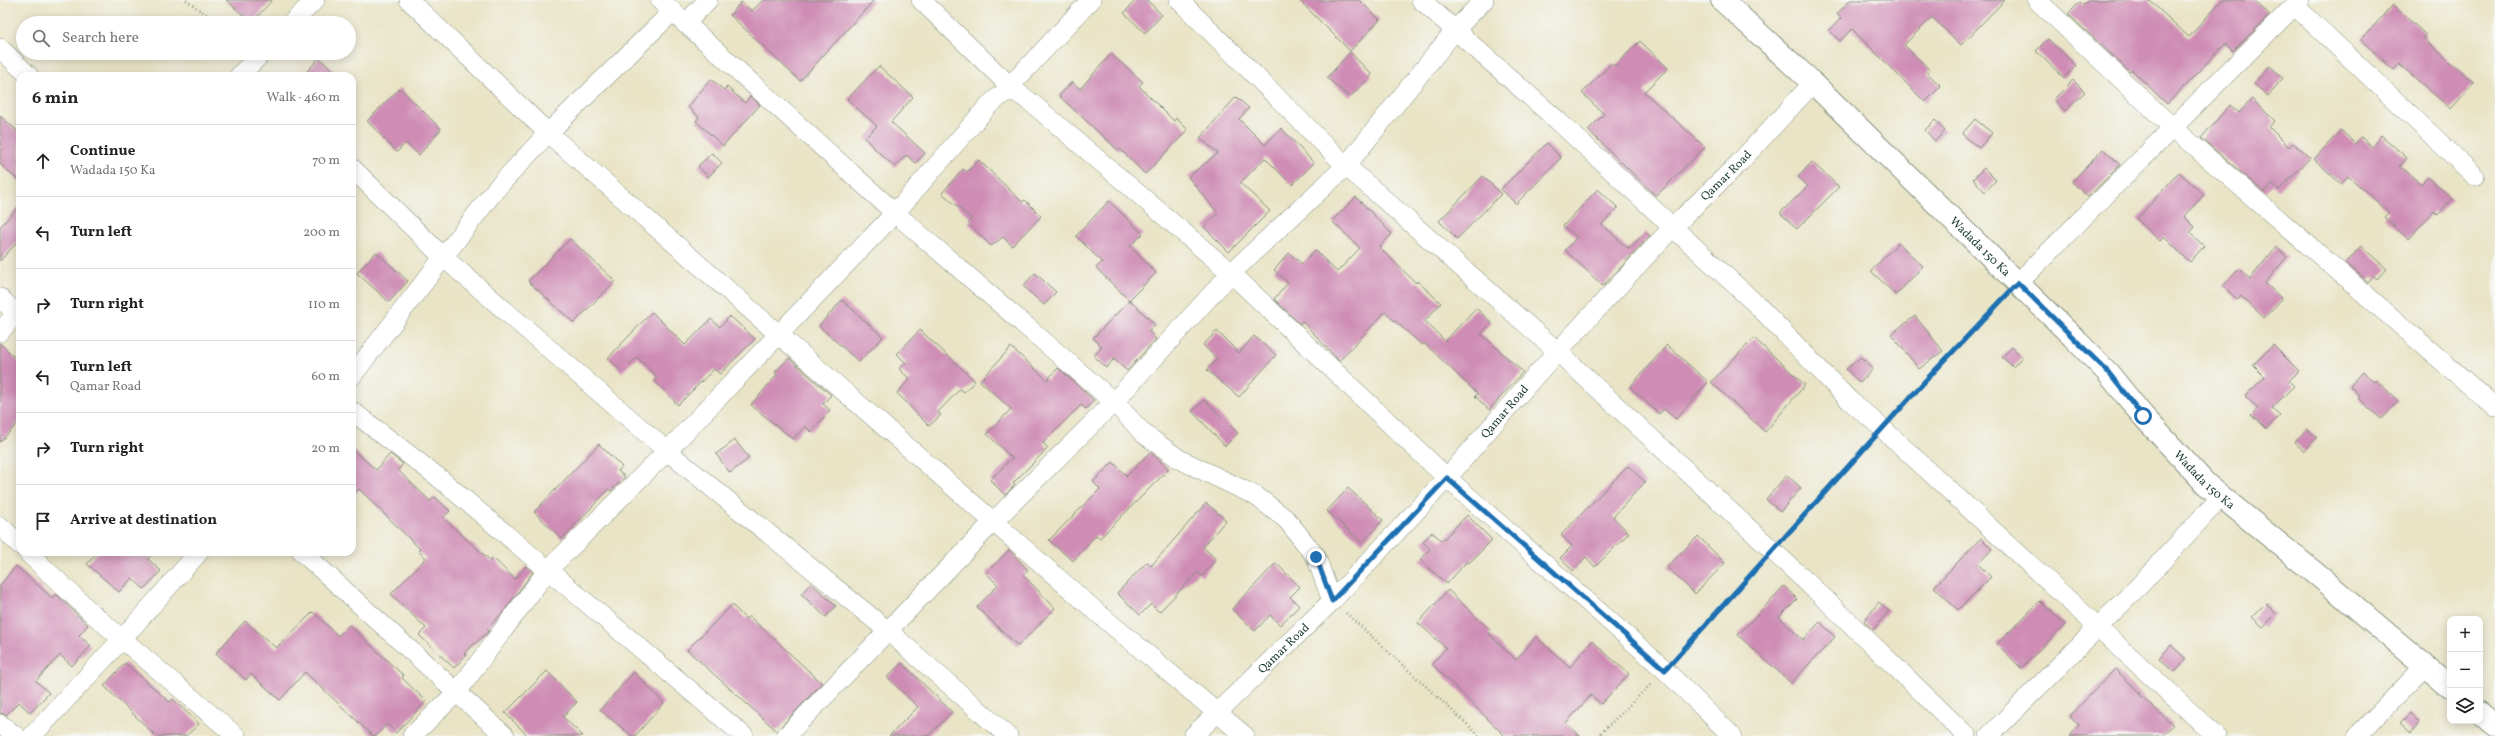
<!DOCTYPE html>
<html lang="en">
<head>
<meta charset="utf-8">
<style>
  :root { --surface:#fff; --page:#f2f2f2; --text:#222; --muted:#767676; --line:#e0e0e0 }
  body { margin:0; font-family:Vollkorn,serif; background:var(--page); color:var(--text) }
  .controls { position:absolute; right:12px; bottom:12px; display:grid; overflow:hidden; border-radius:8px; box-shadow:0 2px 10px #0003 }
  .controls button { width:36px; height:36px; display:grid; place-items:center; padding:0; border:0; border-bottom:1px solid var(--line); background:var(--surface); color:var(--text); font:20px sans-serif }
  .stop { position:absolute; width:12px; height:12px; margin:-9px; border:3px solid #1f6fb2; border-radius:50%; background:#fff }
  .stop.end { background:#1f6fb2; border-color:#fff; box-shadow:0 1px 4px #0008 }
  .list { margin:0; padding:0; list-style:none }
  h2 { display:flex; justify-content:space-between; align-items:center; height:52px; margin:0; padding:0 16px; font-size:17px }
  h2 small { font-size:13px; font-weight:400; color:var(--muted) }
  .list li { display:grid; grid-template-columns:26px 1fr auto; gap:12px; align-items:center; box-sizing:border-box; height:72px; padding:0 16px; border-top:1px solid var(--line) }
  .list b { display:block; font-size:15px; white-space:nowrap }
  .list p { margin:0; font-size:13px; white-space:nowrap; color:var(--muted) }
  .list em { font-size:13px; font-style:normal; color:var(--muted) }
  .icon { flex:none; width:22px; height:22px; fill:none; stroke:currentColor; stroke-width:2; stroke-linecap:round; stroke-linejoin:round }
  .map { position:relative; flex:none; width:2495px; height:736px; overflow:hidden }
  .search { position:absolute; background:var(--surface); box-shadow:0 2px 10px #0003; left:16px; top:16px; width:340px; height:44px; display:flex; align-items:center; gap:10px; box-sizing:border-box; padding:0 14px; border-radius:22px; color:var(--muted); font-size:15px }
  .panel { position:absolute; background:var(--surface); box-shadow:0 2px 10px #0003; left:16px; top:72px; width:340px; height:484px; border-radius:12px }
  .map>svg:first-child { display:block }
  .building { fill:#cf8db5 }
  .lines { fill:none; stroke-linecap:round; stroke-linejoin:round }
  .street-casing { stroke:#84907d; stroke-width:20 }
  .secondary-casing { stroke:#84907d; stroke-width:24 }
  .path { stroke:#84907d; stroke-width:2.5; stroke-dasharray:1 3; stroke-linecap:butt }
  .street { stroke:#fff; stroke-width:19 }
  .secondary { stroke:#fff; stroke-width:22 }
  .route { stroke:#1f6fb2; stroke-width:5 }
  .labels { text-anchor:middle; stroke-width:3; stroke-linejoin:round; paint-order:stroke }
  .street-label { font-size:12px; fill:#1f3d34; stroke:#f6f6f2 }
</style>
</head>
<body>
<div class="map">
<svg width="2495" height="736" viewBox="0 0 2495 736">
  <rect width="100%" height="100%" fill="#f6f6f2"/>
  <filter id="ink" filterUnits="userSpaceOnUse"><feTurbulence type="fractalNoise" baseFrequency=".025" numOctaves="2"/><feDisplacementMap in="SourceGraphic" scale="8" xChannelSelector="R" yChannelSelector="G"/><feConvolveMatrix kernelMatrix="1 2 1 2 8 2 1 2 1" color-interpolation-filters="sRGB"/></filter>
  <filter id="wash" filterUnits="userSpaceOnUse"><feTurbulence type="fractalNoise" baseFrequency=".012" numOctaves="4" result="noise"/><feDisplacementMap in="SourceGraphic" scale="16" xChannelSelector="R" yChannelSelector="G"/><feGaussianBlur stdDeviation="0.9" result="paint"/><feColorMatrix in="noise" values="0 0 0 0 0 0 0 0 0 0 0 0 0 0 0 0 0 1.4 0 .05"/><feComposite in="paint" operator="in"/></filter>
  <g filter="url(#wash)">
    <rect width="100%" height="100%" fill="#e9e4c6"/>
    <g id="blocks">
      <path class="building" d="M226,0H272L252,23Z
        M763,0H874L800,81L730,15L741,2L752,11Z
        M1136,0H1147L1162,15L1145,33L1124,13Z
        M1299,0H1359L1380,20L1350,51Z
        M1850,0H2005L1961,45L1932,17L1904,45L1930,70L1927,73L1941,86L1925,102L1852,29L1840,41L1829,31L1841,18L1837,14Z
        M2089,0H2149L2189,37L2222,0H2253L2270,15L2233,51L2225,44L2167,104L2132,70L2130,72L2068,14L2080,2L2083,5Z
        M2393,5L2426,35L2423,38L2474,83L2451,109L2399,64L2394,70L2361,40Z
        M2048,39L2076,66L2064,78L2036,51Z
        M1640,41L1668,68L1644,92L1705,147L1656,196L1588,130L1604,114L1582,93L1612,63L1615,66Z
        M1350,52L1372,75L1350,97L1327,78Z
        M1111,54L1143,82L1139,86L1174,121L1176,118L1188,130L1145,174L1120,149L1118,150L1059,96L1072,82L1080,89Z
        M319,58L340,76H303Z
        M879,66L913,97L891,122L925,153L916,163L906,155L895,167L874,148L865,138L877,126L847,99Z
        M2270,66L2283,78L2268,96L2254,84Z
        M711,79L724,90L727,87L745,103L750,96L760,105L723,146L696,121L699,117L688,107Z
        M2073,80L2085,92L2065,111L2054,99Z
        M400,88L441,129L419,155L406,143L397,152L367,121Z
        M1236,97L1249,108L1239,119L1265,145L1281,128L1314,163L1292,185L1265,158L1240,183L1270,211L1229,252L1204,227L1218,213L1188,177L1218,153L1200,138Z
        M2252,99L2275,121L2269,127L2289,147L2293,143L2310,158L2279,190L2273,184L2264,192L2201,138L2230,105L2239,113Z
        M0,116L20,133V182L0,164Z
        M1975,119L1992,133L1979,148L1962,134Z
        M1935,120L1945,131L1935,141L1925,130Z
        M2341,130L2355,144L2361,137L2372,147L2381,135L2407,158L2400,166L2421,184L2428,177L2452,199L2438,215L2434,211L2408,239L2384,217L2389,212L2348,176L2341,184L2314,159Z
        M1547,143L1561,158L1516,204L1501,189Z
        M2103,149L2120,165L2088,197L2072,182Z
        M712,153L722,163L708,177L698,166Z
        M979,160L1022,202L1025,200L1041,216L1012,246L1003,237L991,246L968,223L972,219L942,193L963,169L967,172Z
        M1812,162L1839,187L1797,229L1780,213L1808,186L1798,177Z
        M1984,168L1996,180L1985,192L1973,179Z
        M2179,172L2204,195L2184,216L2195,227L2190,233L2204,246L2190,262L2164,237L2160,241L2137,219Z
        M1483,176L1501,194L1457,239L1439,221Z
        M1598,189L1618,208L1602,224L1626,247L1629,248L1646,232L1650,236L1603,286L1565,250L1577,237L1563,226Z
        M1356,197L1392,234L1379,247L1416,283L1417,281L1441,303L1425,321L1445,341L1476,308L1492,323L1481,334L1523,372L1489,410L1475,396L1478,394L1424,343L1422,345L1385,312L1339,361L1302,321L1300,324L1274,299L1288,283L1274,270L1289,253L1302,264L1315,250L1337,272L1360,248L1332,221Z
        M1109,201L1143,234L1130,246L1156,273L1129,300L1096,268L1102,262L1076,236Z
        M20,205V239L0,261V227Z
        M570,239L615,281L574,323L528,281Z
        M1898,243L1923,266L1896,295L1871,271Z
        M2361,246L2387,269L2377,280L2373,276L2368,282L2346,263Z
        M2276,247L2287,257L2265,283L2282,299L2264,318L2241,296L2238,300L2223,286L2239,269L2250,279Z
        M376,252L408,281L389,302L357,273Z
        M1035,273L1056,292L1044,305L1023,286Z
        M842,300L883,337L859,362L819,326Z
        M1130,300L1155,325L1149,331L1156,339L1127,371L1114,359L1106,368L1094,356L1102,347L1093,338Z
        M652,312L685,345L711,319L720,327L730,316L755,339L720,374L714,369L678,405L654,380L657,377L637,357L622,372L608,358Z
        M1915,316L1943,351L1919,369L1891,334Z
        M920,330L975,381L964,392L960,389L938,412L941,415L929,426L897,393L910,379L899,369L906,363L897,354Z
        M1217,331L1239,353L1254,336L1276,355L1239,397L1207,370L1217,359L1203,345Z
        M1754,338L1805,385L1765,432L1711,382Z
        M0,343L20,363V421L0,442Z
        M1667,345L1708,382L1676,419L1664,409L1659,414L1630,387Z
        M2273,345L2299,371L2289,381L2294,386L2272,408L2280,415L2266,429L2251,415L2258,408L2245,396L2265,377L2253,365Z
        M1011,347L1047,380L1058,368L1094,400L1086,409L1081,405L1043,443L1048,448L1013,483L1015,485L1005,495L990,480L1012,458L987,434L1011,409L980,381Z
        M2012,347L2022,357L2013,367L2002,357Z
        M1861,357L1873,369L1860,383L1846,369Z
        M789,358L831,395L823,404L830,410L811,432L805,426L793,439L751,405L777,375L775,372Z
        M2363,372L2374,382L2376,380L2398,401L2381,419L2358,398L2360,396L2350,386Z
        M1205,400L1238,433L1225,446L1192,411Z
        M2307,429L2317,438L2304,451L2294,442Z
        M735,440L749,458L730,473L716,454Z
        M599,444L622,467L618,471L625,477L611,491L609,489L562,539L534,512Z
        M352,449L376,470L390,454L403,464L398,470L430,501L435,497L450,511L443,518L491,561L493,558L515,579L526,566L533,572L504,611L487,629L489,631L487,633L464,653L466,655L454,668L419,635L426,628L391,594L426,558L418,551L420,549L359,489L352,496Z
        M1150,452L1169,469L1100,538L1096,535L1073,561L1049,540L1100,489L1093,482L1113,462L1127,476Z
        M1628,466L1645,482L1613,517L1629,533L1595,567L1586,557L1573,571L1560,558L1572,546L1561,535Z
        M1787,475L1801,488L1780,512L1766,499Z
        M1348,488L1383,520L1362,543L1327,511Z
        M1206,503L1226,520L1203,547L1216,559L1202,576L1198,572L1159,612L1151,604L1140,615L1117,593L1147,562L1151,566Z
        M1467,515L1492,540L1469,563L1467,561L1447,584L1420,560L1430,549L1423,542L1432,532L1442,541Z
        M1698,536L1725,563L1695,594L1667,567Z
        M1981,538L1992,549L1978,564L1991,577L1958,610L1934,587Z
        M1009,550L1028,570L1023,575L1055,608L1018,646L977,607L998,585L986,573Z
        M98,552H154L148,559L161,571L144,589L132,578L119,592L87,564Z
        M1276,563L1300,587L1290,597L1299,606L1280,625L1270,615L1255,631L1232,609Z
        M16,566L52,598L56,594L88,625L79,635L91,646L72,666L60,655L36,681L49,693L30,713L19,702L6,715L0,713V585Z
        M811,583L836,606L826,617L801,594Z
        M1784,586L1797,599L1779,617L1803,640L1820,622L1835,637L1791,683L1738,635Z
        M1448,590L1491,631L1489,634L1516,660L1536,637L1570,667L1592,641L1629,674L1601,704L1591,695L1566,723L1580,736H1505L1432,664L1446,648L1418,623Z
        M2040,601L2065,625L2021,668L1997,644Z
        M1879,602L1889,611L1873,630L1864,621Z
        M2266,603L2276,614L2263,627L2252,617Z
        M732,605L746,619L749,616L822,683L777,731L687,650Z
        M313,612L338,636L349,625L404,676L402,678L426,701L396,733L387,724L376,736H373L305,672L280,700L251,674L246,680L216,653L245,621L276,648Z
        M2171,645L2186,659L2174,672L2159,659Z
        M125,663L170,702L173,699L199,724L186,736H156L104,686Z
        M902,663L952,712L928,736H889L918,707L887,677Z
        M2115,669L2140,693L2139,694L2173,725L2163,736H2070L2079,725L2070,716Z
        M547,671L577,702L563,717L583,736H528L505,713Z
        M634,672L664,703L635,736H632L600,710Z
        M2410,713L2420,723L2411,733L2400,723Z"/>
    </g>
  </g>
  <g filter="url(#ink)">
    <use href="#blocks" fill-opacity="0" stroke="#84907d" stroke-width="1"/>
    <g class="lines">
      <defs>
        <g id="street">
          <path d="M409,0L548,133L1099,614L1245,736"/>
          <path d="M660,0L895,213L1114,402L1144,434L1179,459L1256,496L1287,520L1316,557L1332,601"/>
          <path d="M921,0L1015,91"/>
          <path d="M1179,0L1346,166L1558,352L1825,599L1967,736"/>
          <path d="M1421,0L1557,120L1758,306L1849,400L1883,429L2216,736"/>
          <path d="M2037,0L2172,127L2495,407"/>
          <path d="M2295,6L2475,176"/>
          <path d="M292,23L315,0"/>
          <path d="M685,24L708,0"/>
          <path d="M0,48L29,76"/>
          <path d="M239,76L262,53"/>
          <path d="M1010,86L1091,0"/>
          <path d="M352,168L442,256L667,451L887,630L1008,736"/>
          <path d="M2018,283L2300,0"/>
          <path d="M0,298L20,317"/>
          <path d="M0,332L20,309"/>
          <path d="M352,376L495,190L548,133L672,12"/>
          <path d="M352,411L438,477L744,736"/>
          <path d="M0,526L20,545"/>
          <path d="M27,552L94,615L236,736"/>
          <path d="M302,552L505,736"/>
          <path d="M0,724L16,736"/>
          <path d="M32,736L123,638L199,552"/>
          <path d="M412,736L457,692L547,571L667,451L895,213L989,105L1004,93L1015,91L1033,104L1231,273L1447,478L1665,670L1732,736"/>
          <path d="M786,736L993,522L1114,402L1231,273L1346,166L1456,29L1484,0"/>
          <path id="s1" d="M1193,736L1332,601L1447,478L1536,375L1672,228L1739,163L1813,83"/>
          <path d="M1989,736L2139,586L2221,497"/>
          <path d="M2357,736L2425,666"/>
        </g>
        <g id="secondary">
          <path id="s2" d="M1722,0L1813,83L2072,336L2108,373L2143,416L2206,484L2326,582L2450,687"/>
          <path d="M2480,713L2495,726"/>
        </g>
      </defs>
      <use href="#street" class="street-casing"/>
      <use href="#secondary" class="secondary-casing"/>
      <path class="path" d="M186,0L218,23
        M1895,416L2005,296
        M1785,537L1871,442
        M1346,613L1480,736
        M1678,656L1761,563
        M1598,736L1652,683"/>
      <use href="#street" class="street"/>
      <use href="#secondary" class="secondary"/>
    </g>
  </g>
  <g class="lines" filter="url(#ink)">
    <path class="route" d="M1316,557L1332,601L1447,478L1665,670L1926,380L2018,283L2108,372L2143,416"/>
  </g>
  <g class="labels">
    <g class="street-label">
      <text dy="4" stroke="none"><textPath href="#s1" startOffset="774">Qamar Road</textPath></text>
      <text dy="4" stroke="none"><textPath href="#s2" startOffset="357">Wadada 150 Ka</textPath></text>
      <text dy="4" stroke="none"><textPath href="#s1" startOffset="450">Qamar Road</textPath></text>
      <text dy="4" stroke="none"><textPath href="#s2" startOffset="681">Wadada 150 Ka</textPath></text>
      <text dy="4" stroke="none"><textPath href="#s1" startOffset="126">Qamar Road</textPath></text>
    </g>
  </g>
</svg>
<div class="controls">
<button>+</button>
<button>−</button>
<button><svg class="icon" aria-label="layers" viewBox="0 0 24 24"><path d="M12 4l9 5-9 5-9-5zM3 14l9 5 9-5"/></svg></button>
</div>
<div class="stop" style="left:2143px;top:416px"></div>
<div class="stop end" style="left:1316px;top:557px"></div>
<div class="search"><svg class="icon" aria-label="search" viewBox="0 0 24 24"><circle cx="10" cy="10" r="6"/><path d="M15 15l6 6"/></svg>Search here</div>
<section class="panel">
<h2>6 min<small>Walk · 460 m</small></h2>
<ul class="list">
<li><svg class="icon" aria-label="ahead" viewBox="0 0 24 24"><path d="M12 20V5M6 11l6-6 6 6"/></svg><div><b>Continue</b><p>Wadada 150 Ka</p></div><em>70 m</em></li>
<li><svg class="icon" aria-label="left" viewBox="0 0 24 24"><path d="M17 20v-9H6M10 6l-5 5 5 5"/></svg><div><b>Turn left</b></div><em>200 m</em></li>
<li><svg class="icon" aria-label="right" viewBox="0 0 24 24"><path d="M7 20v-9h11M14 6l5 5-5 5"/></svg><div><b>Turn right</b></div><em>110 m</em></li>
<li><svg class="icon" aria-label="left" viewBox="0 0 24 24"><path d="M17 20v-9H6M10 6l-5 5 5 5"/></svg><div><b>Turn left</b><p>Qamar Road</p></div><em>60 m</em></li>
<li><svg class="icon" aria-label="right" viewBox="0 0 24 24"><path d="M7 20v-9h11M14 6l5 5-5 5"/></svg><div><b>Turn right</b></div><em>20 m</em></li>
<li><svg class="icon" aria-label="arrive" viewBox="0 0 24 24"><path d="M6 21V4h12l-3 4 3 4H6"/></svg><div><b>Arrive at destination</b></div></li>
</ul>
</section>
</div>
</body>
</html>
